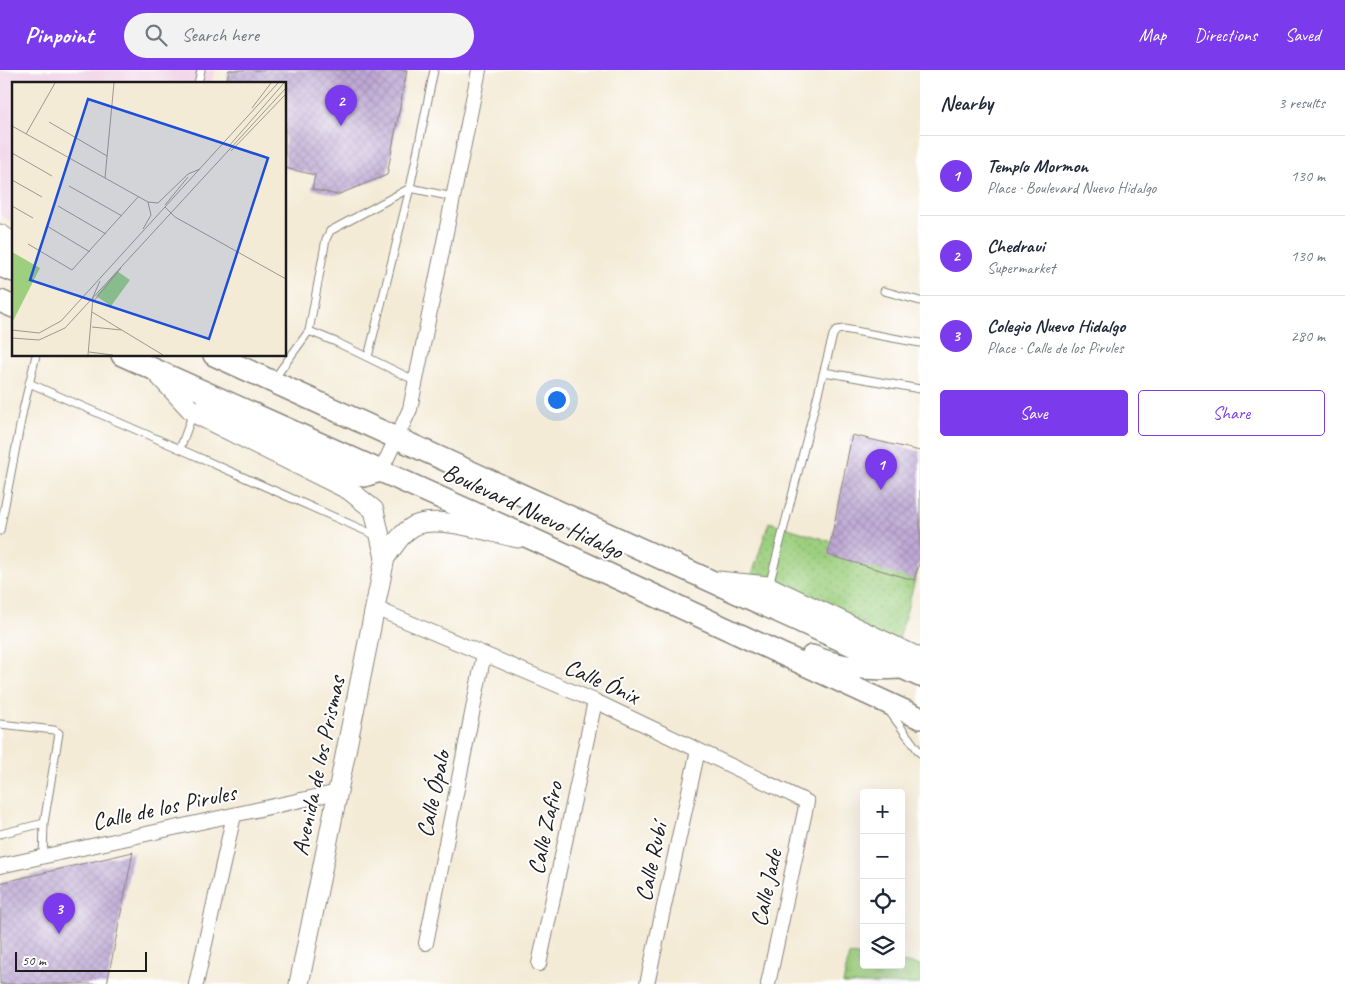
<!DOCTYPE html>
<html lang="en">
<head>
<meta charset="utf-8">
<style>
  :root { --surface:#fff; --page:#f2f2f3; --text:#1f2937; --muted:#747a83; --line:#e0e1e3; --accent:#7c3aed }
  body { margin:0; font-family:Caveat,sans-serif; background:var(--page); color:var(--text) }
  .controls { position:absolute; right:15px; bottom:15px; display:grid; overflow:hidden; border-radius:5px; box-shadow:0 5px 20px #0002 }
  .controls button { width:45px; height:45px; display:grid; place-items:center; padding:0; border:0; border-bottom:1px solid var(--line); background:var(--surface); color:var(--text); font:25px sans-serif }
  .scale { position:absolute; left:15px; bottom:12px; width:132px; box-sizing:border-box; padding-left:5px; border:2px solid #1c1c1c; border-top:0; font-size:14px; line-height:18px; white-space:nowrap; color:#1c1c1c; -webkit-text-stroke:4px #fff; paint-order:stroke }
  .you { position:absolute; left:556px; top:329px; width:18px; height:18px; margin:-12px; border:4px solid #fff; border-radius:50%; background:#1a73e8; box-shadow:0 0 0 8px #1a73e833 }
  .badge { display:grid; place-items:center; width:32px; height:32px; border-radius:50%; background:var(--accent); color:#fff; font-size:16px; font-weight:700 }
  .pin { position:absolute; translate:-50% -41px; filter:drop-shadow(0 1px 2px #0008) }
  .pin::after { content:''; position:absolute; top:26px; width:18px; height:15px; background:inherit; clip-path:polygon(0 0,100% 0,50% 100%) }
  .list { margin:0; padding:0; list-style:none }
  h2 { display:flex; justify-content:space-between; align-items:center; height:65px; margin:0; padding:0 20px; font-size:21px }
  h2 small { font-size:16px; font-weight:400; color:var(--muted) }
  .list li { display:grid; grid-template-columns:32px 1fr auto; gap:15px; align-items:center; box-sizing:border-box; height:80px; padding:0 20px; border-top:1px solid var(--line) }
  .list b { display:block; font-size:19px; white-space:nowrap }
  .list p { margin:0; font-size:16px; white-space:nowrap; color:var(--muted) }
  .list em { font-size:16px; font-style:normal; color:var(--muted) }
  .actions { display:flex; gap:10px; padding:15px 20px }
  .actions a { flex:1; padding:11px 0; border:1px solid var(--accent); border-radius:5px; text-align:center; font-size:18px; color:var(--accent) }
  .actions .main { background:var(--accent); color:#fff }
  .icon { flex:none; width:28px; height:28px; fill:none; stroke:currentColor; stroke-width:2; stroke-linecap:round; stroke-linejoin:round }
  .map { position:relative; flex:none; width:920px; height:914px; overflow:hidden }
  header { display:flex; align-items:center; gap:30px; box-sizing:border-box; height:70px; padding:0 25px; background:var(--accent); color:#fff }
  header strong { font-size:24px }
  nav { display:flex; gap:28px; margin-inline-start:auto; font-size:18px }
  .search { width:350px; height:45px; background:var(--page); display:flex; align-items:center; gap:12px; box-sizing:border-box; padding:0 18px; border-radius:28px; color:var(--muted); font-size:19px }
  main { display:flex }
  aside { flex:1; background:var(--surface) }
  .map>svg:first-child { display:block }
  .built { fill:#efd0e6 }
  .grass { fill:url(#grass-tufts); stroke:#5c764e }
  .park { fill:url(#park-dots); stroke:#5c764e }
  .building { fill:url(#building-cross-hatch) }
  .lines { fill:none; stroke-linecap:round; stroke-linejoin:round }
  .lane-casing { stroke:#88847a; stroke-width:9 }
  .street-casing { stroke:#88847a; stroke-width:16 }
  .secondary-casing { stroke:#88847a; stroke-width:21 }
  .primary-casing { stroke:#88847a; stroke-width:24 }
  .lane { stroke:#fff; stroke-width:7 }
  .street { stroke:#fff; stroke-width:14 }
  .secondary { stroke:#fff; stroke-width:19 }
  .primary { stroke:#fff; stroke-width:21 }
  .labels { text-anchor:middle; stroke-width:4; stroke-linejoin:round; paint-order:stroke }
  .street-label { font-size:24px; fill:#1c1c1c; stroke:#fff }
  .inset-road { fill:none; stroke:#9e988c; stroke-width:1 }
  .view { fill:#1d4ed8; fill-opacity:0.15; stroke:#1d4ed8; stroke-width:2.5 }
  .inset-edge { fill:none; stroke:#1c1c1c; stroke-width:2.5 }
</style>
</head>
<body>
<header>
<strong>Pinpoint</strong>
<div class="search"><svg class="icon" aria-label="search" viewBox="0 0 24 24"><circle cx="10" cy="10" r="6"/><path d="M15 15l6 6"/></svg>Search here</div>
<nav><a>Map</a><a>Directions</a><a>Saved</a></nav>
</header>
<main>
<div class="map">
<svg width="920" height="914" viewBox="0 0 920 914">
  <defs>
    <pattern id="grass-tufts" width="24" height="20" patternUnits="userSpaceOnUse" patternTransform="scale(1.25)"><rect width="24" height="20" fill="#9dcf7f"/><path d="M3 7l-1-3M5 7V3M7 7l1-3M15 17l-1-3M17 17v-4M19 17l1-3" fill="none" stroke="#87b16d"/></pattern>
    <pattern id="park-dots" width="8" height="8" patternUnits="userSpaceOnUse" patternTransform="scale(1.25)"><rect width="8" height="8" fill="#9dcf7f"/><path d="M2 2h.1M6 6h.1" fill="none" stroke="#87b16d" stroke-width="1.8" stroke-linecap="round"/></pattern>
    <pattern id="building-cross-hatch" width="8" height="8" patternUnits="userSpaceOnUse" patternTransform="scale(1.25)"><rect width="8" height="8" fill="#bea8d4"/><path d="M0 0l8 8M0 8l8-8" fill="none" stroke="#a390b5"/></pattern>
  </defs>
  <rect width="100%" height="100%" fill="#fff"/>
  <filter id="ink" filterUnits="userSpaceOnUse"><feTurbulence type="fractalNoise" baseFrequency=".02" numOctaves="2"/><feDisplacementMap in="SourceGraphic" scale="10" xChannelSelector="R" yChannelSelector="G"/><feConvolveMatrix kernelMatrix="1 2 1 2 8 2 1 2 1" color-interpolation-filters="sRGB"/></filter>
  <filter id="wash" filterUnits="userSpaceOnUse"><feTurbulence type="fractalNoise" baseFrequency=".0096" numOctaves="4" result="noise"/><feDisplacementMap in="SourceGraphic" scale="20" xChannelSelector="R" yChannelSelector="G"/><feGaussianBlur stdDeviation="1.12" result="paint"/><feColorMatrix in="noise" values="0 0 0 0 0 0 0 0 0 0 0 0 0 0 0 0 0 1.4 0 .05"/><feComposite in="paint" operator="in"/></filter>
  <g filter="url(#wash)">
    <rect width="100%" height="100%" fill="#f4ebd7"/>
    <path class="built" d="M0,0H215L211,14H14V152L0,145Z"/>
    <path class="grass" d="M849,885L864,887V895H901V892L920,895V914H843Z"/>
    <path class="park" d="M769,452L918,499L895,584L745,527Z"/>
    <g id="blocks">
      <path class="building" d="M229,0H407L387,105L337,125L312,119L315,105L285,98V14H226Z
        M852,365L920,381V491L914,510L828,485Z
        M133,782L107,914H0V813Z"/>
    </g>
  </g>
  <g filter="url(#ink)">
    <use href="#blocks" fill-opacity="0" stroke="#88847a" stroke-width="1"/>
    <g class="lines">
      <defs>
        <path id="lane" d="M434,0L410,118L453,127
          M198,14L201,0
          M884,221L920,231
          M309,261L336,272L416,311
          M368,287L410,118
          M824,302L920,319
          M274,309L309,261L326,169L330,161L410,118
          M29,313L180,379
          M193,343L180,379L377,466
          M0,461L23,340L36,285
          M769,516L833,265L837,260L844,259L920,273
          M889,641L920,683
          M0,654L54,660L59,663L44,753L43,787
          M0,764L44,753"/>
        <path id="street" d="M381,401L410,339L479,0
          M375,538L595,631L807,732L768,914
          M0,796L338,722
          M426,873L484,584
          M539,894L595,631
          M196,914L234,745
          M647,914L698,680"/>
        <path id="secondary" d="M0,164L14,173
          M0,182L14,189
          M153,299L194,343L349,420L374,440L385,488
          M718,511L768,516L920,588
          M299,914L385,488C394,476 401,463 414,456C438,444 492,463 518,468"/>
        <path id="primary" d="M0,196L14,201
          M0,231L14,237
          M122,285L539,472L920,648
          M214,285L920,606
          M206,337L346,403L364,406L380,401
          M812,586C841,598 868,600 899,598"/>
      </defs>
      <use href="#lane" class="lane-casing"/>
      <use href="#street" class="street-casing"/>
      <use href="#secondary" class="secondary-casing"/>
      <use href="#primary" class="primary-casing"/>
      <use href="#lane" class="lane"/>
      <use href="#street" class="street"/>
      <use href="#secondary" class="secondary"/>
      <use href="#primary" class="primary"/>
    </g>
  </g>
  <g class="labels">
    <g class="street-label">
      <text transform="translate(533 441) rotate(25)" y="8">Boulevard Nuevo Hidalgo</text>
      <text transform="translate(602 611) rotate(24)" y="8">Calle Ónix</text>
      <text transform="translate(318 696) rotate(-78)" y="8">Avenida de los Prismas</text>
      <text transform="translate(433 724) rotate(-78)" y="8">Calle Ópalo</text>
      <text transform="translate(164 737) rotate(-12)" y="8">Calle de los Pirules</text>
      <text transform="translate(545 758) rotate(-78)" y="8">Calle Zafiro</text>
      <text transform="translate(651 792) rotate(-78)" y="8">Calle Rubí</text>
      <text transform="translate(766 818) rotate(-78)" y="8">Calle Jade</text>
    </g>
  </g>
  <g transform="translate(12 12)">
    <rect width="274" height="274" fill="#f4ebd7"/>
    <path d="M0,170L28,186L0,241Z" fill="#9dcf7f"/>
    <path d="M105,189L118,198L99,224L84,214Z" fill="#9dcf7f"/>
    <path class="inset-road" d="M240,26L259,1M37,40L95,74M0,44L136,120L146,121L176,92L188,87M14,52L43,1M217,64L272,1M219,69L274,12M0,71L40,94M93,96L102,1M0,98L30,115M57,104L110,134M153,123L176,95M0,124L21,136M46,124L94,152M153,125L163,135L274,197M35,144L78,170M131,147L139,133L136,120M16,162L60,188L126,115M81,220L109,186M80,230L151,273M80,245L109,248M0,248L27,251L49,239L266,1M0,256L27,258L53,246L274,6M77,270L101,273M76,273L81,215L88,199"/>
    <path class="view" d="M76,17L256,76L197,257L18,198Z"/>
    <rect width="274" height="274" class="inset-edge"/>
  </g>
</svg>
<div class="controls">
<button>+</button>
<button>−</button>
<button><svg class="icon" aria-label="locate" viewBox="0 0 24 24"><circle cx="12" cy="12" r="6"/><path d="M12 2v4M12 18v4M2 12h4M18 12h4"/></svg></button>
<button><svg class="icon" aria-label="layers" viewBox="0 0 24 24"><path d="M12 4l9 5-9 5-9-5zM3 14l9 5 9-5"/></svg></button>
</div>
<div class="scale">50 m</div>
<div class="you"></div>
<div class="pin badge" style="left:881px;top:420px">1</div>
<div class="pin badge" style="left:341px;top:56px">2</div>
<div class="pin badge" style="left:59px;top:864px">3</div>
</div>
<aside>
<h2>Nearby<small>3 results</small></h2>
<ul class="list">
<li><span class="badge">1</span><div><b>Templo Mormon</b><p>Place · Boulevard Nuevo Hidalgo</p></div><em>130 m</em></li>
<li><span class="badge">2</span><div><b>Chedraui</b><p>Supermarket</p></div><em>130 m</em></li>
<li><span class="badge">3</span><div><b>Colegio Nuevo Hidalgo</b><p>Place · Calle de los Pirules</p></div><em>280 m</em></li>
</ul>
<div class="actions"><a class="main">Save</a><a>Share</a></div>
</aside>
</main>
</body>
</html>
